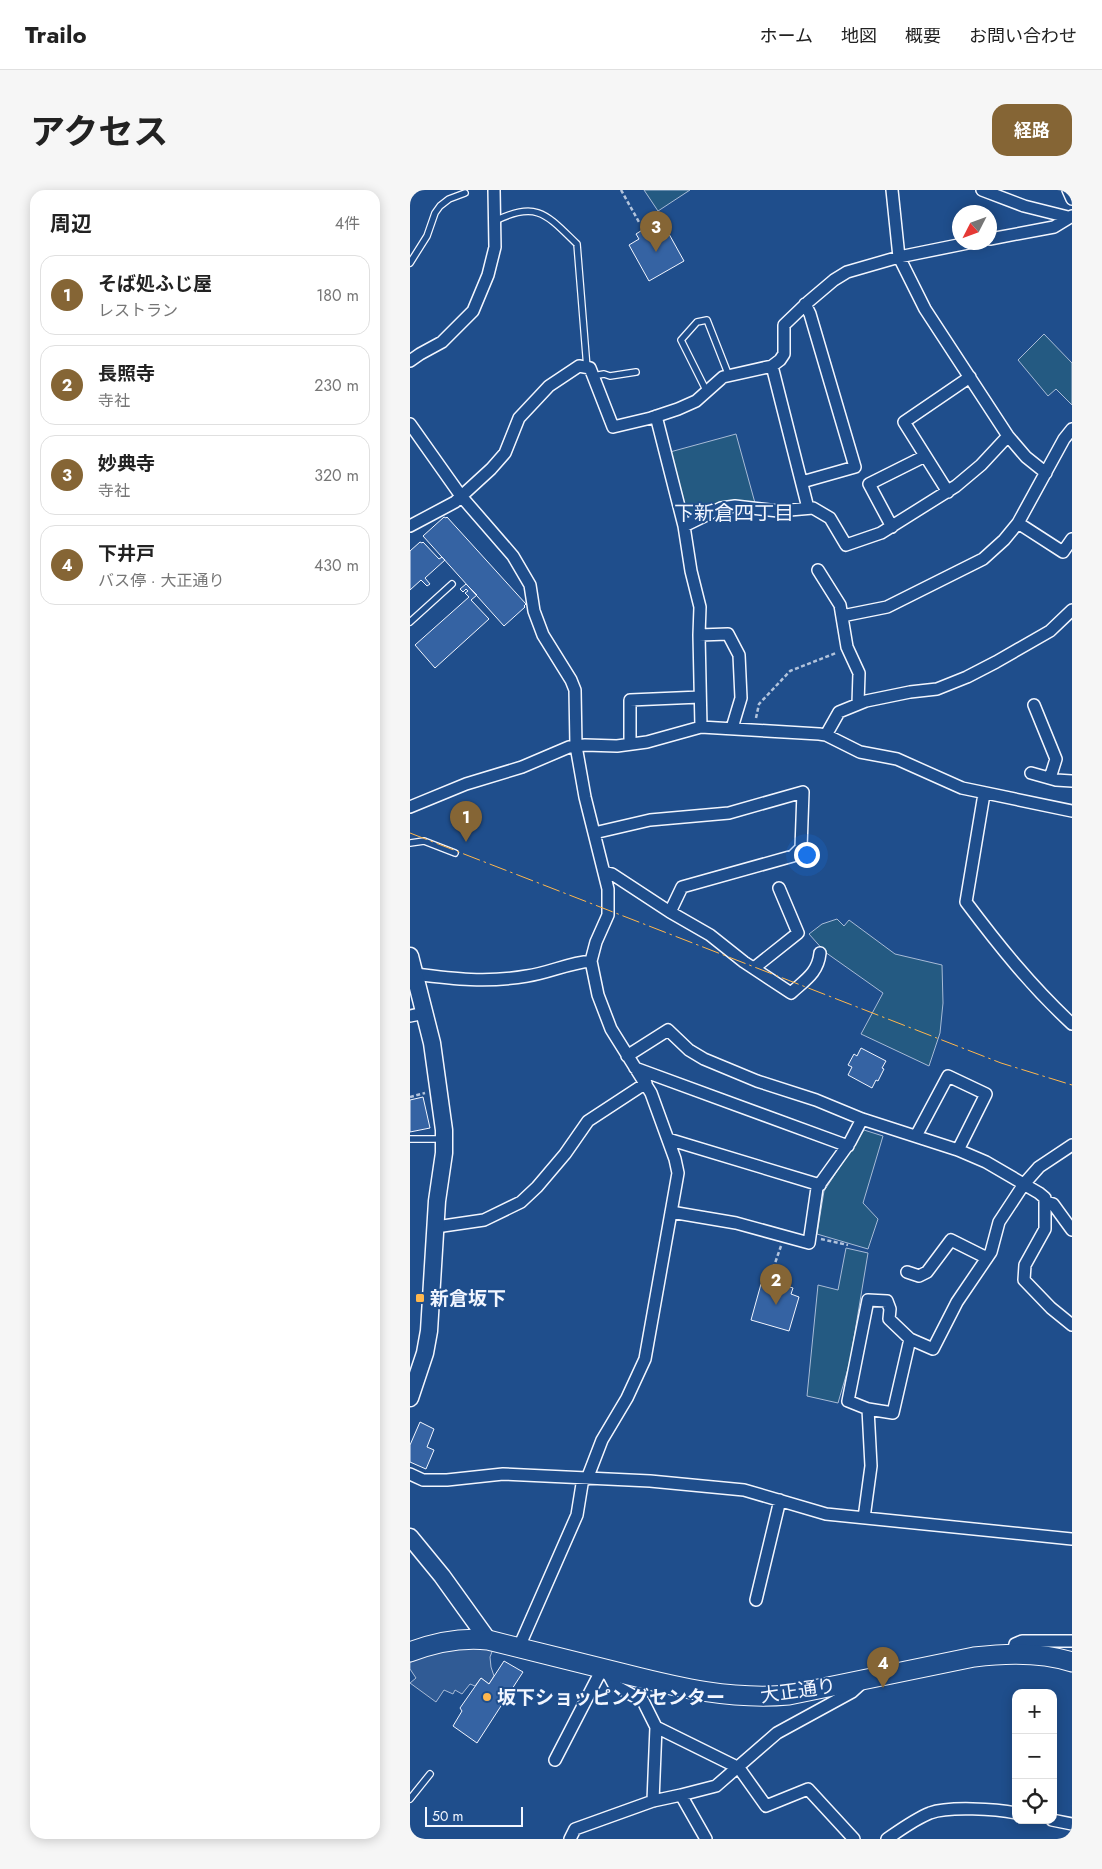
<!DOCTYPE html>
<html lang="ja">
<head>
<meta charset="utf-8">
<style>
  :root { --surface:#fff; --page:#f6f6f6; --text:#222; --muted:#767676; --line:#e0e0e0; --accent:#856535 }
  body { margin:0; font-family:Jost,"Noto Sans JP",sans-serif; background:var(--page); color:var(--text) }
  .controls { position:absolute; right:15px; bottom:15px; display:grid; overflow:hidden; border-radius:10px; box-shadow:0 2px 12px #0003 }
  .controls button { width:45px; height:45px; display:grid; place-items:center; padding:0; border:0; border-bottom:1px solid var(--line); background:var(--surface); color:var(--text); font:25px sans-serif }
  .compass { position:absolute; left:542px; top:15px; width:45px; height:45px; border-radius:50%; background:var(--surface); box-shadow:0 2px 12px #0003; rotate:228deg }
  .scale { position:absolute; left:15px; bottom:12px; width:98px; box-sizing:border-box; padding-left:5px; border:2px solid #f2f6ff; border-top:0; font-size:14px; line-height:18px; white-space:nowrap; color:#f2f6ff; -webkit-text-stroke:4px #1f4e8c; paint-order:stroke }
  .you { position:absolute; left:396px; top:664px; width:18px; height:18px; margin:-12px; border:4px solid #fff; border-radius:50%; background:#1a73e8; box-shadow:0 0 0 8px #1a73e833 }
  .badge { display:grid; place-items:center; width:32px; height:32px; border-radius:50%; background:var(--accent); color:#fff; font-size:16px; font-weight:700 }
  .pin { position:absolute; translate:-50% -41px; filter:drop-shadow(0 1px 2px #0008) }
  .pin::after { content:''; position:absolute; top:26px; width:18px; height:15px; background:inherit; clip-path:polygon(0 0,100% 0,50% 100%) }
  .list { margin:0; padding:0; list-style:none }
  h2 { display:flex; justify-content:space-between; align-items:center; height:65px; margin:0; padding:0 20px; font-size:21px }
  h2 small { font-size:16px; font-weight:400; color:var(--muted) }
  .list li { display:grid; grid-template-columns:32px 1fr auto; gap:15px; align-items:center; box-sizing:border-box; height:80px; margin:0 10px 10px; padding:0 10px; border:1px solid var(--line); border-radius:15px }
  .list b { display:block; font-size:19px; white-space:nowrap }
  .list p { margin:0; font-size:16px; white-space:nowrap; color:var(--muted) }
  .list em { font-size:16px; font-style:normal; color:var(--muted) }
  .icon { flex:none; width:28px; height:28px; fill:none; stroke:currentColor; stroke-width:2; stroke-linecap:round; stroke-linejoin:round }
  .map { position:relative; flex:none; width:662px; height:1649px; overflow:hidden; border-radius:15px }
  header { display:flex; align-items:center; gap:30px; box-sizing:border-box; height:70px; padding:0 25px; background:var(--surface); border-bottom:1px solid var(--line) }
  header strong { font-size:24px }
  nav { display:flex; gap:28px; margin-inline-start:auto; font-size:18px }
  .intro { display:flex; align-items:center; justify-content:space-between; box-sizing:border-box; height:120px; padding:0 30px }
  h1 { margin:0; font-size:35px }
  .button { padding:12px 22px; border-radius:15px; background:var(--accent); color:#fff; font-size:18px; font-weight:700 }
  main { display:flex; gap:30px; padding:0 30px }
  aside { flex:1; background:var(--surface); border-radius:15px; box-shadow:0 2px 12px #0003 }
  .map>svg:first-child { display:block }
  .green { fill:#245a82; stroke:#a8bbd7 }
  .parking { fill:#305b95; stroke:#a8bbd7 }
  .building { fill:#3563a3; stroke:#f2f6ff }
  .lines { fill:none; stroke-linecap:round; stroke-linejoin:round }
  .lane-casing { stroke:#f2f6ff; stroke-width:8 }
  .street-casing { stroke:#f2f6ff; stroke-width:14 }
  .secondary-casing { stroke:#f2f6ff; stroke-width:19 }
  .primary-casing { stroke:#f2f6ff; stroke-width:21 }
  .path { stroke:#b3c4dc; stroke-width:2.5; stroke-dasharray:4 2.5; stroke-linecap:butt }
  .lane { stroke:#1f4e8c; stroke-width:5.5 }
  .street { stroke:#1f4e8c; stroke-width:11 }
  .secondary { stroke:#1f4e8c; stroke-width:16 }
  .primary { stroke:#1f4e8c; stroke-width:19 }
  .power { stroke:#ffb74d; stroke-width:1; stroke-dasharray:18 4 2.5 4; stroke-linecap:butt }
  .poi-dot { fill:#ffb74d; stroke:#1f4e8c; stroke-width:2 }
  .labels { text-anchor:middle; stroke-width:4; stroke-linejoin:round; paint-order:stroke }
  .poi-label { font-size:19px; font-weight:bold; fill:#f2f6ff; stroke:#1f4e8c; text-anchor:start }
  .street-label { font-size:19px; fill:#f2f6ff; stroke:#1f4e8c }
  .neighbourhood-label { font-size:20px; fill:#f2f6ff; stroke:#1f4e8c }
</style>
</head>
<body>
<header>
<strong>Trailo</strong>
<nav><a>ホーム</a><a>地図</a><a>概要</a><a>お問い合わせ</a></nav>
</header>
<div class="intro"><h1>アクセス</h1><a class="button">経路</a></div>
<main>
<aside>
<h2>周辺<small>4件</small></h2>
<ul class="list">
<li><span class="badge">1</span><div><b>そば処ふじ屋</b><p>レストラン</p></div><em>180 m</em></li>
<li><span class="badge">2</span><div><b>長照寺</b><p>寺社</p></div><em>230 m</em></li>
<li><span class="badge">3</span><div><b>妙典寺</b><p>寺社</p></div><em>320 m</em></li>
<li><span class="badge">4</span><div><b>下井戸</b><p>バス停 · 大正通り</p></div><em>430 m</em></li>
</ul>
</aside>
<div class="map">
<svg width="662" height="1649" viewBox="0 0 662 1649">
  <rect width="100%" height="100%" fill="#1f4e8c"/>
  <path class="green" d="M234,0H280L248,21Z
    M634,144L662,173V215L646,199L638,206L608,170Z
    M326,244L345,313C332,311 321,309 309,313C297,316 288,326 275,325L260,262Z
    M427,729L434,736L439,730L485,764L532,775L533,813L530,843L519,876L451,844L473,803L415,762L399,744L412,734Z
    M454,940L473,946L453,1013L468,1029L458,1059L407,1044L414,1001Z
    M436,1058L458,1063L440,1172L428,1213L397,1206L408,1095L428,1100Z"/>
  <path class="parking" d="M37,1455L83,1459L80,1467L81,1477L84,1486L79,1494L71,1488L65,1496L60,1494L52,1504L45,1500L43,1504L34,1500L26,1512L0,1493L6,1488L0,1479V1473L8,1467Z"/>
  <path class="building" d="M240,35L244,41L254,35L274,71L239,91L219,55L229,49L226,44Z
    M34,327L36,328L37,327L116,414L114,416L115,417L94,436L13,346Z
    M10,352L12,353L13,352L29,369L32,367L35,370L15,388L20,394L17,396L11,390L0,400V361Z
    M56,394L67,405L61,410L79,429L25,478L5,455L59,407L55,403L58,401L56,399L53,402L50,399Z
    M451,858L476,871L472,878L474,879L468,891L466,890L462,898L438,885L442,877L438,875L444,864L447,866Z
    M13,907L20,938L0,942V910Z
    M361,1091L383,1098L381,1104L389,1107L379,1141L341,1130L351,1094L359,1097Z
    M10,1232L24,1239L17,1257L24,1260L16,1279L0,1272V1255Z
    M94,1471L113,1482L67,1553L43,1536L52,1521L50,1518L71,1488L79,1494Z"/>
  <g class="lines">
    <defs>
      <path id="lane" d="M85,31C127,10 137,25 167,54L177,178
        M0,73L17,46L25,23L30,16L39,9L55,3
        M183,186L194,184L200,186L226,182
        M297,202L271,150L287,132L297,130L319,186
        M0,432L42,394
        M0,653L14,651L45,663
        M0,949H32
        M0,1609L20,1584"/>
      <path id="street" d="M482,0L489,67L515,119L598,246L616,267L636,283
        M572,0L614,16L658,27
        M658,0L662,9
        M580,49L644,37L662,26
        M0,171L10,164L32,152L63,121L78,85L85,57L84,0
        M362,176L398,318
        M246,226L274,336L281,381L290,417L289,445L291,537
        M0,234L51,306L103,366L120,395L124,421L133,445L161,490L165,500L166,556L175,607L198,699V725L186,752L181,771L188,805L201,839L241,903L265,969L268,983L235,1169L217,1208L192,1250L177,1289
        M392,292L445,277L400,124L395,114
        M538,302L494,232L560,187
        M608,333L653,362L662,349
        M0,336L45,312L81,279L95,263L109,228L139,196L169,176L180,178L203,237L241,228L268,219L286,211L313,187L362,176L370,170L374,164V135L398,112L424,90L437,82L489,67L563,52
        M274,336L311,318L325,316L368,321L403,318L420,328L436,355L471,343L546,296L571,275L598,246
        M482,337L459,294L515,266
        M408,380L430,415L437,457L449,483L448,514
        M432,426L477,417L573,369L594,350L608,333L654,249L662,239
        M289,445L318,444L329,465L331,508L322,538
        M624,515L646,569L640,588
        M416,545L429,522L456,511L500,502L527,499L557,487L586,472L640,441L662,420
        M220,554V510L290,507
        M621,583L646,590L662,591
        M574,604L556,712C589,756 622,797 662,834
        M0,617L56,594L112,577L159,557L175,555L207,556L237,552L291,537L409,544L416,545L450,562L487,569L552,598L662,621
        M184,643L240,630L319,623L393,602L391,658L383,666L272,697L260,722
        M194,682L202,684L260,722L300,745L334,772L381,803C395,790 408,783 410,763
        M344,778L388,743L369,698
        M5,784C44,789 77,793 117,786C139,783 158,773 181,771
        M0,826L15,823
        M217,866L258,840L279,860L294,869L347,891L406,910L452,929L548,960L576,972L629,1003L635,1008V1039L615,1075L614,1090L641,1118L662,1135
        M225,878L438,956
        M506,946L538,886L576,904L548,960
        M258,949L410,995
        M636,1012L643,1014L662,1040
        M261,1022L326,1033L399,1053L407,998L440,952L452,929
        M26,1037L74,1030L111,1012L127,997L155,964L178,931L236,893
        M497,1082L509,1086L517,1082L541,1050L577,1068
        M500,1149L483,1223L458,1219L438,1211L458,1110L477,1111L480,1119L479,1129L500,1149L523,1159L547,1112L581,1062L589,1032L614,994L629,977L662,955
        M0,1284L13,1290H37L93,1284L240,1291L334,1300L416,1324L662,1349
        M454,1328L461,1276L458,1219
        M346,1410L370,1310
        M109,1457L167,1325L173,1288
        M603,1464L605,1454L612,1451H662
        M196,1480L204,1495L233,1511L246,1537L243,1611
        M246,1537L329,1578L356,1616L398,1599L444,1649
        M145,1570L192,1479
        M271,1605L296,1649
        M642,1630L662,1634
        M160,1649L165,1639L243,1611L271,1605L306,1596L367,1543L442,1502L453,1492
        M477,1649C490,1640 505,1629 520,1623C539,1616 586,1619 606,1623"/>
      <path id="secondary" d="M0,766L22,853L34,940V963L27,1011L19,1141L15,1163L0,1208
        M0,1347L32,1386L78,1450"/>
      <path id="primary" d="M0,1462C26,1452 50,1447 78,1450C124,1461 169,1473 215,1484C270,1498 322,1510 379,1505L564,1467C597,1463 630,1462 662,1472"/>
    </defs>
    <use href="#lane" class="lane-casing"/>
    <use href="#street" class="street-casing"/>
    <use href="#secondary" class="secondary-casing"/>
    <use href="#primary" class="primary-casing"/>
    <path class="path" d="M211,0L229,32
      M346,528L349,514L380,481L426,463
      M0,907L15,903
      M411,1049L438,1055
      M371,1056L363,1079L374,1083L372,1088"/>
    <use href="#lane" class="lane"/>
    <use href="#street" class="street"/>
    <use href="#secondary" class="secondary"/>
    <use href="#primary" class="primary"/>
    <path class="power" d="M0,643L591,873L662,895"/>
  </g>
  <g class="poi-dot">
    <rect x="5" y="1103" width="10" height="10" rx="2.5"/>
    <circle cx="77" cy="1507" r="5"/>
  </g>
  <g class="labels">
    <g class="poi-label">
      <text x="20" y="1115">新倉坂下</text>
      <text x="87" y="1514">坂下ショッピングセンター</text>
    </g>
    <g class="street-label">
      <text transform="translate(388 1500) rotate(-8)" y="7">大正通り</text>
    </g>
    <g class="neighbourhood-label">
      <text x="324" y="330">下新倉四丁目</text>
    </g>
  </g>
</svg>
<div class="controls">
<button>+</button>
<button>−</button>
<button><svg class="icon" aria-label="locate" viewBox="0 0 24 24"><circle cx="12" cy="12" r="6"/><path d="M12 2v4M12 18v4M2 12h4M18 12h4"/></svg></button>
</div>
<svg class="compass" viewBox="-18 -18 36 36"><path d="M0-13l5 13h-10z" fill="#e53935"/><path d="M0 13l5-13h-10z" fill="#767676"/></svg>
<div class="scale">50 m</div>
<div class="you"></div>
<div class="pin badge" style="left:56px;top:652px">1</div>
<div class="pin badge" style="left:366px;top:1115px">2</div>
<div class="pin badge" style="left:246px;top:62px">3</div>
<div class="pin badge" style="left:473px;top:1498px">4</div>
</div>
</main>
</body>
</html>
